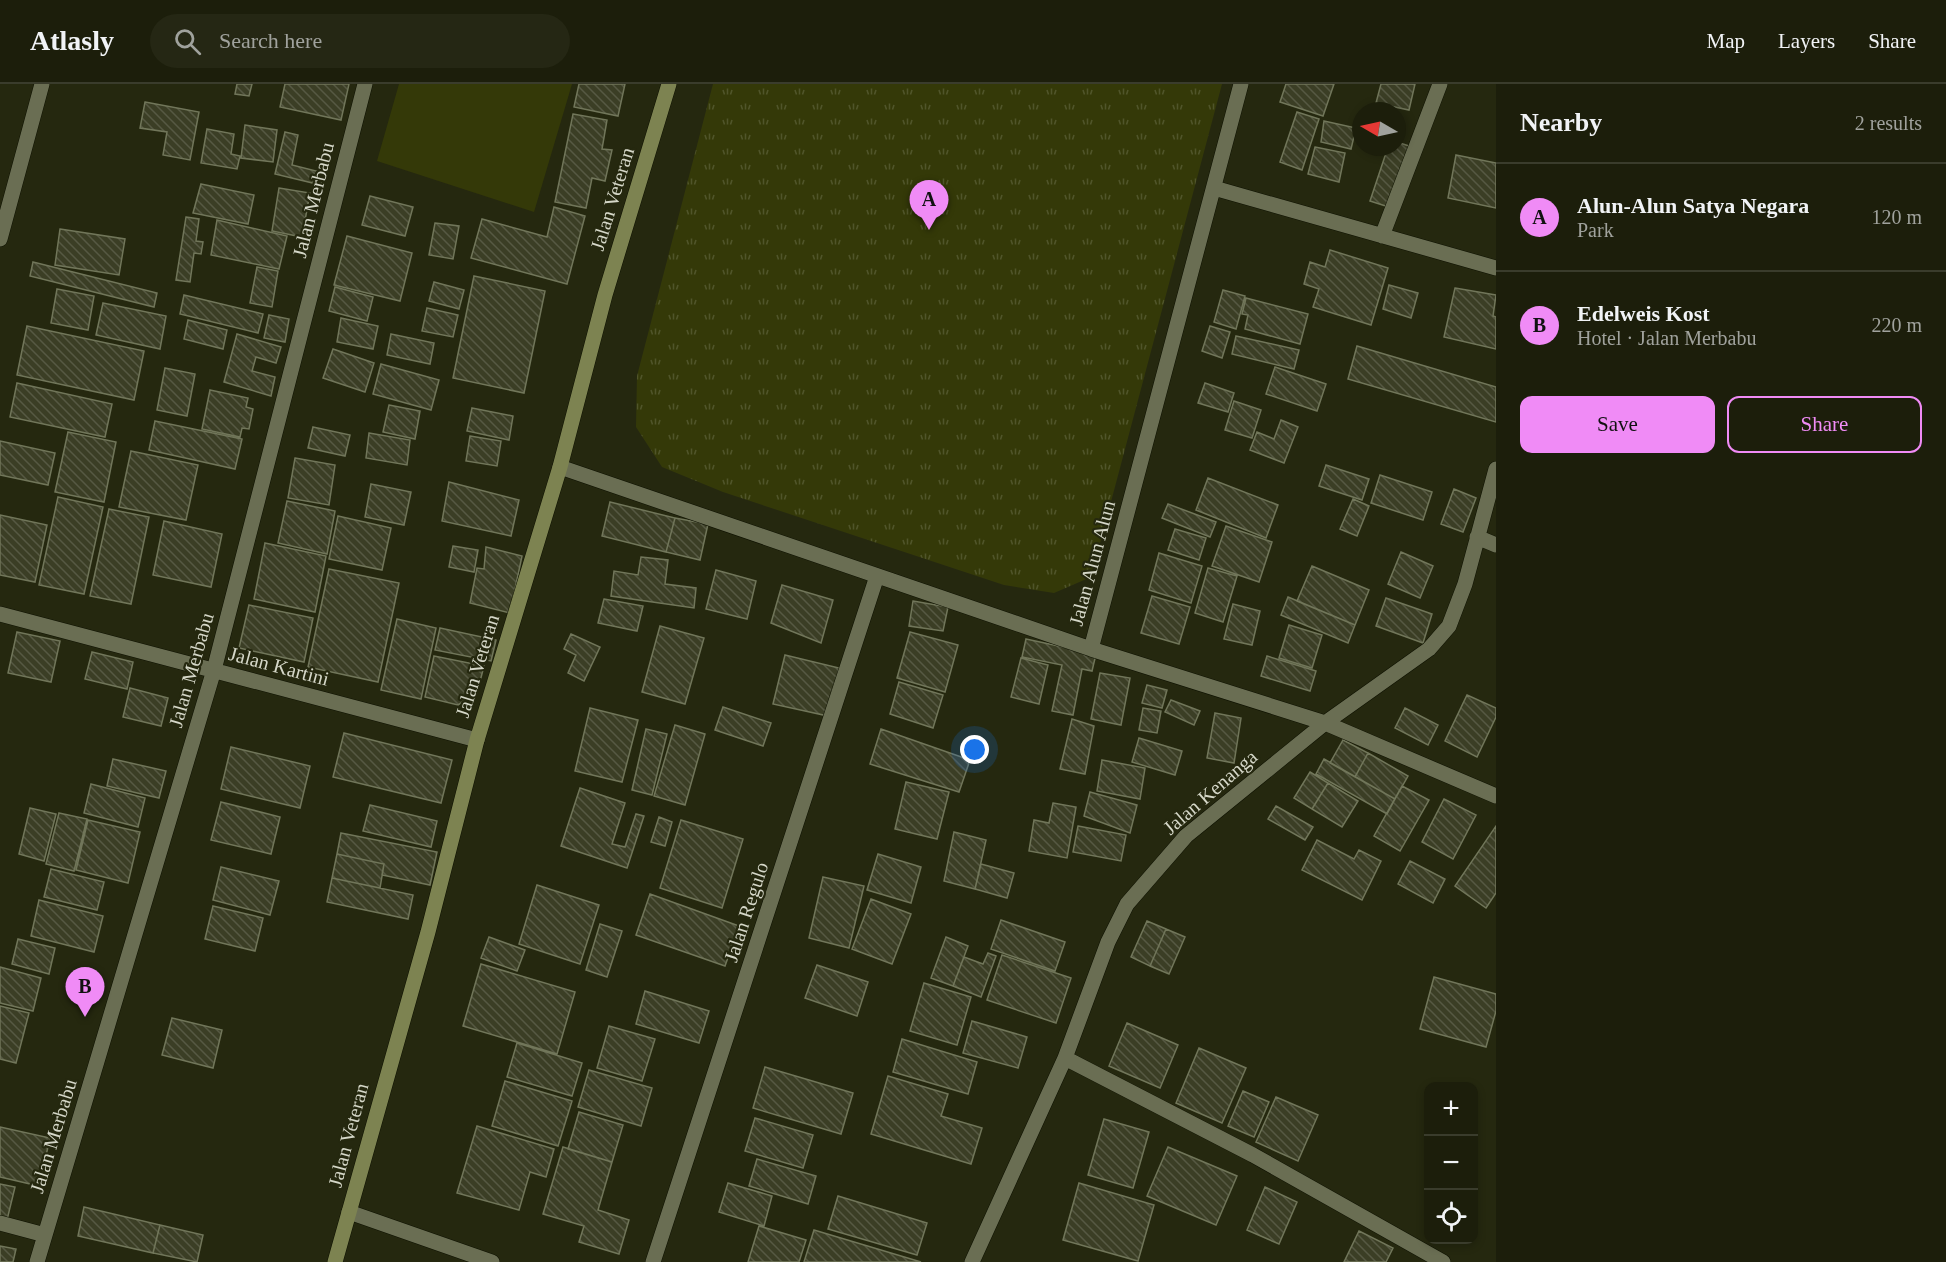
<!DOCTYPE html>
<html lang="en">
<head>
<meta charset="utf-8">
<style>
  :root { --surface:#1c1e0b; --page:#252714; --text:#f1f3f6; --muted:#a0a29d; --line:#3a3c2c; --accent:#f08bf6 }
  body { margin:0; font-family:Georgia,serif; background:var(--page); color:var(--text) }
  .controls { position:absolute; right:18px; bottom:18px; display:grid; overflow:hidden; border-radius:12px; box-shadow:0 3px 9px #0003 }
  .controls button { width:54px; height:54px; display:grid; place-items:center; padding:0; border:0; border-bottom:2px solid var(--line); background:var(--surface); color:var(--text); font:30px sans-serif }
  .compass { position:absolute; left:1352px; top:18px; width:54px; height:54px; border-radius:50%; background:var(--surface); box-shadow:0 3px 9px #0003; rotate:279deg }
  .you { position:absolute; left:975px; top:666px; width:21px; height:21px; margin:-15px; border:4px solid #fff; border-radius:50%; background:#1a73e8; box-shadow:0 0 0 9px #1a73e833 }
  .badge { display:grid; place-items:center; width:39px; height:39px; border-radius:50%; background:var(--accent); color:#111; font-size:20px; font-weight:700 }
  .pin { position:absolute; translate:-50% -50px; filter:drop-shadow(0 2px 3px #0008) }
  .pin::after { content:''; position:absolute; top:32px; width:21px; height:18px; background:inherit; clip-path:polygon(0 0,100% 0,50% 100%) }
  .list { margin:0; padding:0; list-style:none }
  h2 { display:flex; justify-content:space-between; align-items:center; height:78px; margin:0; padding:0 24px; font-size:26px }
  h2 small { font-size:20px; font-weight:400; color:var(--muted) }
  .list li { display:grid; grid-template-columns:39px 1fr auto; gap:18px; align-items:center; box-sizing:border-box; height:108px; padding:0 24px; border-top:2px solid var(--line) }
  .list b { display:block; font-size:22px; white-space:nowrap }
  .list p { margin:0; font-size:20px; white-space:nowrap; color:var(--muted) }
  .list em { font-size:20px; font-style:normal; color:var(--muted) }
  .actions { display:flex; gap:12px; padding:18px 24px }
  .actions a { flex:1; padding:14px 0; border:2px solid var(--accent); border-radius:12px; text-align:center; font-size:21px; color:var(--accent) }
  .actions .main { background:var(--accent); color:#111 }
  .icon { flex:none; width:33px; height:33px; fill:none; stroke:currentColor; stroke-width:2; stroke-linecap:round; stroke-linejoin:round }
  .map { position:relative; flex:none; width:1496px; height:1178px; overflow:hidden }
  header { display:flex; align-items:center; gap:36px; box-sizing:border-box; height:84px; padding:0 30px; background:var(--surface); border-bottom:2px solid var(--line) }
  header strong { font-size:28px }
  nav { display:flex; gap:33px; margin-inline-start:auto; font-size:21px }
  .search { width:420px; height:54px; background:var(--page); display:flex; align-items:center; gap:15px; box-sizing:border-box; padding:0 21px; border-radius:33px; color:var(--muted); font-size:22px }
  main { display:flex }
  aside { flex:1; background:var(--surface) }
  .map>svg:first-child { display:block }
  .green { fill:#343908 }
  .park { fill:url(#park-tufts) }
  .building { fill:url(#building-back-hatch); stroke:#71765a; stroke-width:1.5 }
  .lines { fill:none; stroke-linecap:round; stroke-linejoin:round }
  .minor-casing { stroke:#0e1100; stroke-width:16 }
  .secondary-casing { stroke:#0e1100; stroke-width:16 }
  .minor { stroke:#6a6e53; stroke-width:15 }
  .secondary { stroke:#7d8351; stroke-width:15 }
  .labels { text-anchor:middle; stroke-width:4.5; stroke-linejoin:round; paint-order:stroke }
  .street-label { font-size:20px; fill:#d5d7c8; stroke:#25280f }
</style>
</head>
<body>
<header>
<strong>Atlasly</strong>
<div class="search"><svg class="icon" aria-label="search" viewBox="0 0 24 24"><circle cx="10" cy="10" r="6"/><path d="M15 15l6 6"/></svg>Search here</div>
<nav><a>Map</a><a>Layers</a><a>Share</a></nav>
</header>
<main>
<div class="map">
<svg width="1496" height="1178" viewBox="0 0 1496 1178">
  <defs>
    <pattern id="park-tufts" width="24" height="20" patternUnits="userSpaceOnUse" patternTransform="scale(1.5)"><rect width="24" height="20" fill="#343908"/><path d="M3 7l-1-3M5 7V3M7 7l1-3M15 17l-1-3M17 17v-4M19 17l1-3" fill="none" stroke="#50552a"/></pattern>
    <pattern id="building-back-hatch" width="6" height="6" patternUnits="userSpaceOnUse" patternTransform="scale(1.5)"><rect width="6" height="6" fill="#3b3e25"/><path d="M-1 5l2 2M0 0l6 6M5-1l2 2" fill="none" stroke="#565943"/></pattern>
  </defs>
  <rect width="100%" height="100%" fill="#25280f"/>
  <path class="green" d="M399,0H572L534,128L377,77Z"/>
  <path class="park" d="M713,0H1222L1091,493L1054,509L1004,501L723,408L662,383L636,343L637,292Z"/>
  <path class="building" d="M237,0H252L249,12L235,10Z
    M285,0H349L341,36L280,23Z
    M579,0H625L618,32L574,23Z
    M1286,0H1334L1323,32L1280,18Z
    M1381,0H1415L1409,26L1376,19Z
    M145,18L199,28L190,76L163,71L167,48L140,44Z
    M1297,28L1319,35L1302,86L1280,78Z
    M573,30L607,36L602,65L612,66L605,97L592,94L586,124L555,118Z
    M1324,37L1356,44L1351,65L1321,58Z
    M245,41L277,46L273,78L241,74Z
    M207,45L234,50L231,70L240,72L237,85L201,79Z
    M285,48L298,51L292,81L324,89L321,101L275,90Z
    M1397,58L1412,63L1392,124L1370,117L1388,63H1397Z
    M1315,63L1345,69L1339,98L1308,90Z
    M1456,71L1496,79V124L1448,114Z
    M201,100L254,111L248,140L193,129Z
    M279,104L310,109L302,153L272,147Z
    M370,112L413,123L405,152L362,141Z
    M554,123L585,132L567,200L471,174L482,135L547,153Z
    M186,133L199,135L196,157L203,158L201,170L194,169L190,198L176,196Z
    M217,136L287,152L279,185L211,171Z
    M435,139L459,142L453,175L429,171Z
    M60,145L125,155L119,191L55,181Z
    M347,152L412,169L400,217L334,201Z
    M1330,166L1388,184L1371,241L1313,223L1319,205L1304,200L1310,178L1325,183Z
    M33,178L157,209L154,223L30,192Z
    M257,183L278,187L272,223L250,219Z
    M474,192L545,207L524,309L453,294Z
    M434,198L464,206L459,225L429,217Z
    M1389,201L1418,209L1411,234L1383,225Z
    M335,203L373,213L367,237L329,227Z
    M1455,204L1496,211L1493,232L1496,233V265L1444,253Z
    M57,205L94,212L88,246L51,239Z
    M1223,206L1245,212L1236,245L1214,238Z
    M184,211L263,230L258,249L180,230Z
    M1246,214L1308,230L1300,260L1245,245L1248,231L1242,230Z
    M103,219L166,232L160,265L96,251Z
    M427,224L458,231L453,253L422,247Z
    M269,231L289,235L285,258L264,254Z
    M341,234L378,242L373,265L337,258Z
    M188,236L227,246L223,265L184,255Z
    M27,242L144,267L134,316L17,291Z
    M1210,242L1230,248L1222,274L1202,267Z
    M237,250L281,263L276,279L256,273L252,287L275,293L271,312L224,298Z
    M391,250L434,259L430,280L387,271Z
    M1236,252L1299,266L1294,285L1232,270Z
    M1357,262L1496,303V338L1348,295Z
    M333,265L374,279L365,308L323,294Z
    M381,280L439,296L431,326L373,310Z
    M1275,283L1326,300L1317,327L1266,310Z
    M165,284L195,290L187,332L157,326Z
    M17,299L112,320L105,353L10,333Z
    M1205,299L1234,309L1228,328L1198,319Z
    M210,306L248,314L246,323L253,325L249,345L242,344L240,353L202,345Z
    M1234,317L1261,326L1252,354L1225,346Z
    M389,321L420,327L415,355L383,348Z
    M472,324L513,332L509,356L467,347Z
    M1281,336L1298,343L1284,379L1250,366L1257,348L1274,355Z
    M155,337L242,355L235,385L149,366Z
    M313,343L350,351L345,372L308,364Z
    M68,348L116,358L104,418L55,408Z
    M369,349L410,356L407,381L366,374Z
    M470,352L501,357L497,382L466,377Z
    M0,357L55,369L48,401L0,391Z
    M131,367L198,381L186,436L119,423Z
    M295,374L335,381L329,421L288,414Z
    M1326,381L1369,395L1362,416L1319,402Z
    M1380,391L1432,408L1423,436L1371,419Z
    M1208,394L1278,421L1266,454L1196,426Z
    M449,398L519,416L511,452L442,437Z
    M371,400L411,408L404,441L365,433Z
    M1454,405L1476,414L1463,448L1441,440Z
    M58,413L103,423L84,510L39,501Z
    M1353,415L1369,422L1357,452L1340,445Z
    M287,417L335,427L327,470L278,459Z
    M610,418L675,434L666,468L602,452Z
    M1168,420L1216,438L1210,453L1162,434Z
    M109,425L149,433L131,520L90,512Z
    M0,431L47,441L35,498L0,491Z
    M338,432L391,444L382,486L329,475Z
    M675,434L708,440L700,476L666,468Z
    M164,437L222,450L211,503L153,491Z
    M1226,442L1272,458L1259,498L1212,482Z
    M1175,445L1206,454L1199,476L1168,466Z
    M265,459L326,472L315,528L254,515Z
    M453,462L478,466L474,488L449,483Z
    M486,463L522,472L510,529L470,519L477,484L484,485Z
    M1401,468L1433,482L1420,514L1388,500Z
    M1159,469L1202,482L1191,519L1149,506Z
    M641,473L668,476L665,500L696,504L694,524L611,512L614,487L638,491Z
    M1312,482L1369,506L1355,541L1297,517Z
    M1208,484L1237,492L1223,538L1195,529Z
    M329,485L399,499L378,598L308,583Z
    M716,486L756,497L747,535L706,525Z
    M782,501L833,516L821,559L771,539Z
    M1152,512L1190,523L1179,560L1141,549Z
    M1288,513L1355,541L1348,559L1281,531Z
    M1386,514L1432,530L1423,559L1376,542Z
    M604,515L643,522L637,547L598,539Z
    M913,517L948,523L943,547L909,542Z
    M1233,520L1260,527L1252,561L1224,555Z
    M249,521L313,534L304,578L239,564Z
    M397,535L436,544L421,615L381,606Z
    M1289,541L1322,551L1312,584L1279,574Z
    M660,542L704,554L685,620L642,608Z
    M440,544L496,556L491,577L435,566Z
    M17,548L60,557L51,598L8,589Z
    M910,548L958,561L945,608L897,594Z
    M571,550L600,563L584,597L568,589L576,571L564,565Z
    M1026,555L1096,570L1092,587L1082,585L1073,631L1052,627L1062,581L1022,573Z
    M92,568L133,578L127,605L85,595Z
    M785,571L839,584L828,632L773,620Z
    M434,572L484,582L477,609L458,621L425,613Z
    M1267,572L1316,587L1310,607L1261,592Z
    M1021,574L1048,581L1039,620L1011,613Z
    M1100,589L1130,594L1121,641L1091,635Z
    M899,598L943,611L933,644L890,630Z
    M1147,601L1167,606L1162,624L1142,619Z
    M130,604L168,614L161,642L123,633Z
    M1467,611L1496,624V633L1477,673L1445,657Z
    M1171,616L1200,627L1194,641L1165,628Z
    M723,623L771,639L763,662L715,646Z
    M590,624L638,636L622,698L575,687Z
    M1143,624L1161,627L1157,649L1139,646Z
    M1405,624L1438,641L1428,661L1395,644Z
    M1215,629L1241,634L1234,679L1207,674Z
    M1072,635L1094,642L1085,690L1060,685Z
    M675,641L705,650L685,721L654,712Z
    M646,645L667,650L652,711L632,706Z
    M881,645L970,676L959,708L870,680Z
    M344,649L452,676L441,719L333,693Z
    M1139,654L1182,667L1175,691L1132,678Z
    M1343,656L1368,669L1355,693L1330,679Z
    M231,663L310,682L300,724L221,705Z
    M1368,669L1408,692L1395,715L1355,693Z
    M113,675L166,687L159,714L107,702Z
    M1324,675L1395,715L1387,730L1316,690Z
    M1102,676L1145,684L1140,715L1097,707Z
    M1310,688L1328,699L1312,725L1294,714Z
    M906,698L949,708L937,755L895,745Z
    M1328,699L1358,717L1342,743L1312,725Z
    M91,700L145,714L138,743L84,729Z
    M1402,702L1429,716L1400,767L1374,752Z
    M580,704L625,719L612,760L625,763L636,730L644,732L627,784L561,762Z
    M1090,708L1137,721L1130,749L1084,732Z
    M1444,715L1476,731L1453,775L1422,758Z
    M221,718L280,733L271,770L211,756Z
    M1053,719L1076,723L1067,774L1029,767L1034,736L1049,739Z
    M370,721L437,737L431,763L363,747Z
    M1276,722L1313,743L1305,756L1268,735Z
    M30,724L56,730L44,777L19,770Z
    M59,729L87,735L74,787L46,780Z
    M659,733L672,738L665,762L651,758Z
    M88,736L140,748L128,799L76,786Z
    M681,736L743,755L722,824L660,804Z
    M1078,742L1126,751L1121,777L1073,768Z
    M1496,742V809L1486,824L1455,802Z
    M954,748L986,756L975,805L944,797Z
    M341,749L437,768L430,801L382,791L384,780L337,770Z
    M1317,756L1354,775L1359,766L1381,777L1362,816L1302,786Z
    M337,770L384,780L380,804L332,794Z
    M878,770L921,783L911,819L867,806Z
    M1410,777L1445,795L1433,819L1398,800Z
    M981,780L1014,789L1007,814L975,805Z
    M221,783L279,797L270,831L213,816Z
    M51,785L104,798L97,826L44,813Z
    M823,793L864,802L849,864L809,854Z
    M332,794L413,811L408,835L327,818Z
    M537,801L599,821L580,880L519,860Z
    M650,810L739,842L725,882L636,851Z
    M871,815L911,830L892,880L852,865Z
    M39,816L103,832L94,868L31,852Z
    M213,822L263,834L255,867L205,855Z
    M1001,836L1065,858L1055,887L991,865Z
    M1147,837L1166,845L1150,882L1131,873Z
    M600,840L622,847L607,893L586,886Z
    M1166,845L1185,853L1169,890L1150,882Z
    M489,853L525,866L517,887L481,874Z
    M946,853L968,862L953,902L931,894Z
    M18,855L55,864L49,890L12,880Z
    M988,869L996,872L981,913L953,902L964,873L983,880Z
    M1002,871L1071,894L1056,939L987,916Z
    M481,880L575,908L557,970L463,942Z
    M817,881L868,898L857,932L805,914Z
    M0,883L41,894L33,927L0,919Z
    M1434,893L1496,910V927L1486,963L1420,945Z
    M924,899L971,913L957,961L910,947Z
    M645,907L709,927L699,959L636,940Z
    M0,922L29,929L16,979L0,975Z
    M172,934L222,946L213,984L162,971Z
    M972,937L1027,953L1018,984L963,969Z
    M1127,939L1178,961L1160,1004L1109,982Z
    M609,942L655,955L642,997L597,984Z
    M902,955L977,978L968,1010L893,988Z
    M517,959L582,979L572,1012L507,993Z
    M1199,964L1246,984L1222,1039L1176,1019Z
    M765,983L853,1009L841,1050L753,1024Z
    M589,986L652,1004L641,1042L578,1023Z
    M888,992L948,1010L941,1032L982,1044L971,1080L871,1050Z
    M505,997L572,1017L558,1062L492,1042Z
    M1243,1007L1269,1018L1254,1053L1228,1042Z
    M1276,1013L1318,1031L1298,1077L1256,1058Z
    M579,1028L623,1041L612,1078L568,1065Z
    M755,1034L813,1051L803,1084L745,1067Z
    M1104,1035L1149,1048L1133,1104L1088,1091Z
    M477,1042L554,1065L546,1093L530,1088L519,1126L457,1109Z
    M0,1043L50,1054L39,1102L0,1093Z
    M563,1063L612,1078L598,1126L629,1136L619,1170L579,1158L584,1142L543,1130Z
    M1168,1063L1237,1092L1216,1141L1147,1112Z
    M757,1075L816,1092L808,1120L749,1102Z
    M728,1099L772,1112L764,1142L719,1128Z
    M1079,1099L1154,1121L1138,1177L1063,1156Z
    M0,1100L15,1103L7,1136L0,1135Z
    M1265,1103L1297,1118L1279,1160L1247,1146Z
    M838,1112L927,1139L917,1171L828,1145Z
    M84,1123L160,1141L153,1169L78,1152Z
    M160,1141L203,1151L197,1178L153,1169Z
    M759,1142L806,1156L799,1178H748Z
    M814,1146L921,1178H804Z
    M1359,1147L1393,1164L1386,1178H1344Z
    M0,1162L16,1165L13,1178H0Z"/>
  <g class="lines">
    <defs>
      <path id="minor" d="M1214,104L1496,184
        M1382,152L1440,0
        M0,155L42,0
        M560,383L1091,565L1325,639L1496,712
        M1477,453L1496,461
        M0,530L477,656
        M1091,565L1241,0
        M1065,974L1253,1071L1443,1178
        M349,1128L492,1178
        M0,1139L45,1151
        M37,1178L214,586L365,0
        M653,1178L877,492
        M972,1178L1065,974L1108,858L1127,820L1186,752L1325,639L1429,565L1449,542L1465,500L1496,385"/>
      <path id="secondary" d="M335,1178L428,848L477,656L560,383L605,211L669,0"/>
    </defs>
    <use href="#minor" class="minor-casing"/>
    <use href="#secondary" class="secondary-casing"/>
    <use href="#minor" class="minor"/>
    <use href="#secondary" class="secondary"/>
  </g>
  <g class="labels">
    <g class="street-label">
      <text transform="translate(612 115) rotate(-73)" y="7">Jalan Veteran</text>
      <text transform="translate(313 116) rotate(-76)" y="7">Jalan Merbabu</text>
      <text transform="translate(1092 479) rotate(-75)" y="7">Jalan Alun Alun</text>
      <text transform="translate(279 582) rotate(15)" y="7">Jalan Kartini</text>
      <text transform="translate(477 582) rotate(-73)" y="7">Jalan Veteran</text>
      <text transform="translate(191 586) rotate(-74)" y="7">Jalan Merbabu</text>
      <text transform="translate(1210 708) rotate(-41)" y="7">Jalan Kenanga</text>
      <text transform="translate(746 828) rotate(-72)" y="7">Jalan Regulo</text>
      <text transform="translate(348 1051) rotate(-75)" y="7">Jalan Veteran</text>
      <text transform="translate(53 1052) rotate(-73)" y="7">Jalan Merbabu</text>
    </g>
  </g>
</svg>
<div class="controls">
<button>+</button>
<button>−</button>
<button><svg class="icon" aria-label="locate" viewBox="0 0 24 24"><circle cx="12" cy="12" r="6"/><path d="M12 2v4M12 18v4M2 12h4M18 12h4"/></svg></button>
</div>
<svg class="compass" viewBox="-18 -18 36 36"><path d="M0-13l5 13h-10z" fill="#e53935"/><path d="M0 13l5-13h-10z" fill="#a0a29d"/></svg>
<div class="you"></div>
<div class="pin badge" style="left:929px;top:146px">A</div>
<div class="pin badge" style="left:85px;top:933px">B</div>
</div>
<aside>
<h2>Nearby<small>2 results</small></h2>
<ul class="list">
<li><span class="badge">A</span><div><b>Alun-Alun Satya Negara</b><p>Park</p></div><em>120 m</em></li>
<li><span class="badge">B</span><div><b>Edelweis Kost</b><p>Hotel · Jalan Merbabu</p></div><em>220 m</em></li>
</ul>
<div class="actions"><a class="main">Save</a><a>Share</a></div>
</aside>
</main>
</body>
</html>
